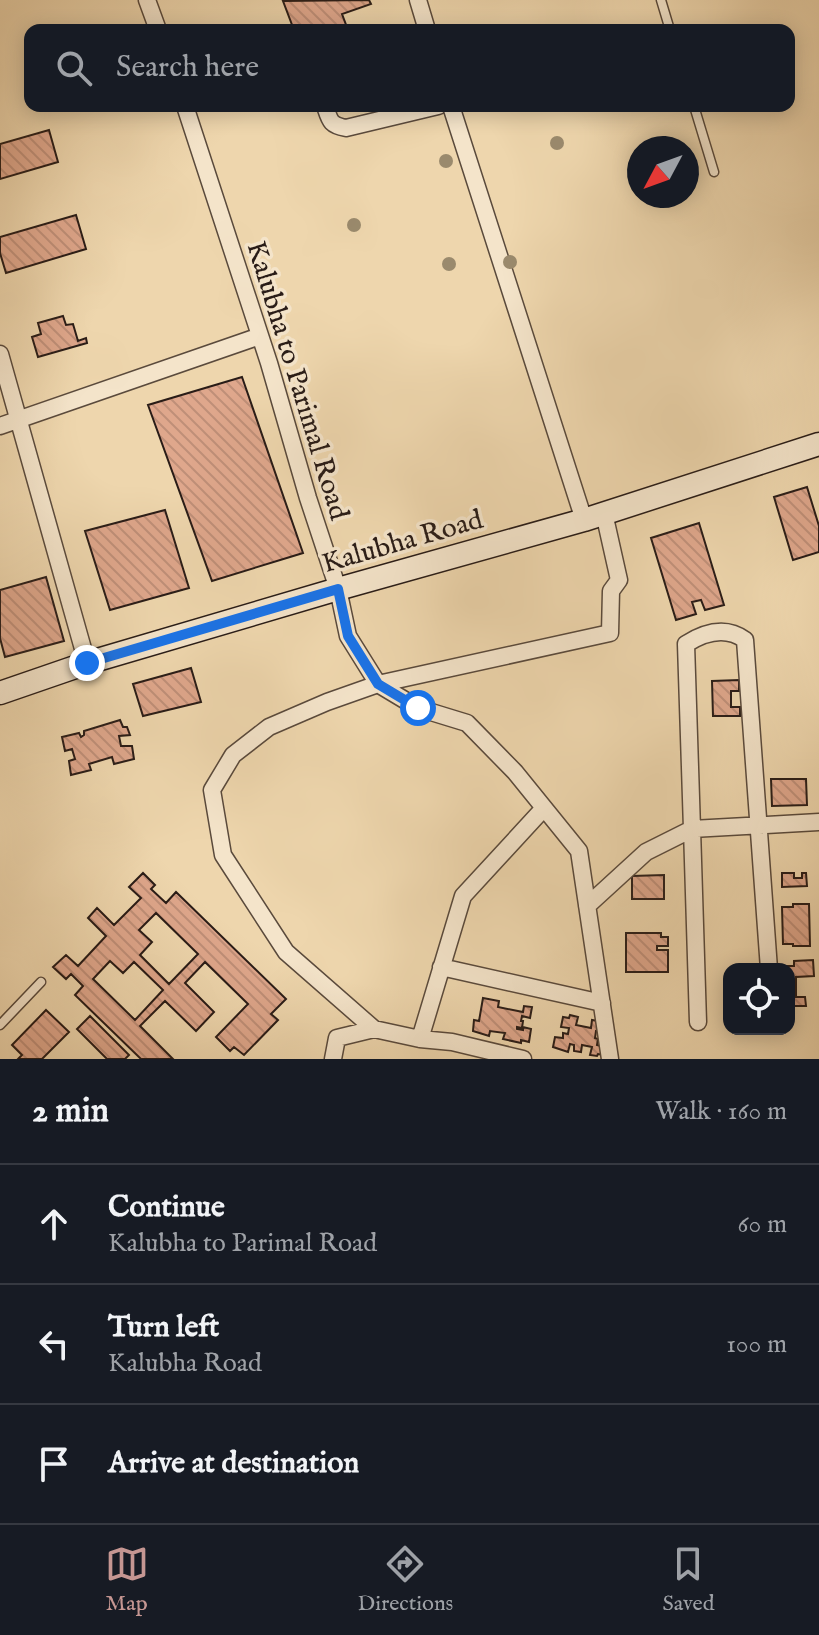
<!DOCTYPE html>
<html lang="en">
<head>
<meta charset="utf-8">
<style>
	body { margin:0; font-family:"IM FELL English",serif; background:#20242c; color:#f1f3f6 }
	.controls { position:absolute; right:24px; bottom:24px; display:grid; overflow:hidden; border-radius:16px; box-shadow:0 4px 20px #0003 }
	.controls button { width:72px; height:72px; display:grid; place-items:center; padding:0; border:0; border-bottom:2px solid #363941; background:#171b24; color:#f1f3f6; font:40px sans-serif }
	.compass { position:absolute; left:627px; top:136px; width:72px; height:72px; border-radius:50%; background:#171b24; box-shadow:0 4px 20px #0003; rotate:229deg }
	.stop { position:absolute; width:24px; height:24px; margin:-18px; border:6px solid #1a73e8; border-radius:50%; background:#fff }
	.stop.end { background:#1a73e8; border-color:#fff; box-shadow:0 2px 8px #0008 }
	.list { margin:0; padding:0; list-style:none }
	h2 { display:flex; justify-content:space-between; align-items:center; height:104px; margin:0; padding:0 32px; font-size:34px }
	h2 small { font-size:26px; font-weight:400; color:#9ea1a6 }
	.list li { display:grid; grid-template-columns:52px 1fr auto; gap:24px; align-items:center; box-sizing:border-box; height:120px; padding:0 32px; border-top:2px solid #363941 }
	.list b { display:block; font-size:30px; white-space:nowrap }
	.list p { margin:0; font-size:26px; white-space:nowrap; color:#9ea1a6 }
	.list em { font-size:26px; font-style:normal; color:#9ea1a6 }
	.icon { flex:none; width:44px; height:44px; fill:none; stroke:currentColor; stroke-width:2; stroke-linecap:round; stroke-linejoin:round }
	.map { position:relative; flex:none; width:819px; height:1059px; overflow:hidden }
	.search { position:absolute; background:#171b24; box-shadow:0 4px 20px #0003; left:24px; right:24px; top:24px; height:88px; display:flex; align-items:center; gap:20px; box-sizing:border-box; padding:0 28px; border-radius:16px; color:#9ea1a6; font-size:30px }
	.sheet { height:464px; background:#171b24 }
	nav { display:flex; justify-content:space-around; align-items:center; box-sizing:border-box; height:112px; border-top:2px solid #363941; background:#171b24; font-size:22px; color:#9ea1a6 }
	nav a { display:grid; justify-items:center; gap:4px }
	nav .on { color:#c59692 }
	.map>svg:first-child { display:block }
	.building { fill:url(#building-back-hatch); stroke:#291c17; stroke-width:2; fill-rule:evenodd }
	.lines { fill:none; stroke-linecap:round; stroke-linejoin:round }
	.lane-casing { stroke:#5a4a3c; stroke-width:11 }
	.street-casing { stroke:#5a4a3c; stroke-width:19 }
	.secondary-casing { stroke:#291c17; stroke-width:25 }
	.lane { stroke:#f4e4ca; stroke-width:8 }
	.street { stroke:#f4e4ca; stroke-width:16 }
	.secondary { stroke:#f4e4ca; stroke-width:22 }
	.tree { fill:#9a8a6d }
	.route { stroke:#1a73e8; stroke-width:10 }
	.labels { text-anchor:middle; stroke-width:7; stroke-linejoin:round; paint-order:stroke }
	.street-label { font-size:28px; fill:#291c17; stroke:#f4e4ca }
</style>
</head>
<body>
<div class="map">
<svg width="819" height="1059" viewBox="0 0 819 1059">
	<defs>
		<pattern id="building-back-hatch" width="6" height="6" patternUnits="userSpaceOnUse" patternTransform="scale(2)"><rect width="6" height="6" fill="#dfa78c"/><path d="M-1 5l2 2M0 0l6 6M5-1l2 2" fill="none" stroke="#bf8f78"/></pattern>
	</defs>
	<rect width="100%" height="100%" fill="#eed6ad"/>
	<filter id="stains"><feTurbulence type="fractalNoise" baseFrequency=".0025" numOctaves="4"/><feColorMatrix values="0 0 0 0 .2 0 0 0 0 .09 0 0 0 0 .02 0 0 0 .5 -.17"/></filter>
	<radialGradient id="worn" r=".72"><stop offset=".6" stop-color="#630" stop-opacity="0"/><stop offset="1" stop-color="#630" stop-opacity=".3"/></radialGradient>
	<!-- building -->
	<path class="building" d="M369,0L371,4L342,14L348,30H294L283,1Z
		M49,130L58,162L0,179V144Z
		M76,215L86,249L6,273L0,253V237Z
		M63,316L66,325L73,324L78,341L86,338L87,343L38,357L32,337L41,334L38,323Z
		M242,377L303,553L212,581L148,405Z
		M807,487L819,526V552L793,560L774,497Z
		M165,510L189,588L110,610L85,531Z
		M699,523L724,605L705,610L701,600L692,602L696,614L676,620L651,538Z
		M46,577L64,641L5,657L0,638V590Z
		M191,668L201,702L143,716L133,684Z
		M739,680V691H731V707H740V716H713L712,681Z
		M120,720L123,727H127L130,735L119,736L121,746H132L134,759L114,764L112,757L89,764L91,770L71,775L69,761L75,759L72,749L65,751L62,737L79,733L81,737L84,735V731Z
		M771,779H806L807,805L772,806Z
		M143,873L155,885L151,889L166,903L176,892L286,999L271,1014L278,1020L244,1055L234,1047L230,1051L216,1037L248,1004L205,962L185,983L214,1012L196,1031L165,1001L140,1026L173,1059H141L75,995L83,986L71,974L66,979L53,967L66,955L78,966L106,936L88,918L97,908L114,925L141,898L129,887ZM156,913L198,954L169,984L140,955L152,942L139,930ZM110,961L123,973L134,962L163,990L135,1020L93,979Z
		M782,873H794V878H802V873H806L807,886L782,887Z
		M664,875V899H632V876Z
		M793,904H809L810,946H793V944H783L782,907H793Z
		M626,933H661V937H668V946H657V950H668V972H626Z
		M813,960L814,976L796,977V997H805L806,1006H789V969H784V966H794V961Z
		M483,998L499,1001L498,1007L523,1012L524,1006L532,1007L530,1018L522,1016L521,1021H523L522,1028L517,1027V1029L523,1030V1027L531,1029L529,1042L521,1040V1043L503,1039L505,1033L490,1031L489,1036L473,1031L474,1020L479,1021Z
		M46,1010L69,1032L42,1059H18L22,1055L12,1045Z
		M570,1015L578,1017L576,1025L591,1028L592,1020L604,1022L605,1033L596,1031L595,1038L598,1039L597,1045L605,1047L604,1055L598,1054L597,1056L590,1055L592,1047L582,1045L581,1052L574,1051V1045L570,1044L568,1052L553,1047L555,1037L563,1038V1033L568,1034L569,1028L561,1027L563,1017L569,1018Z
		M90,1016L129,1055L125,1059H107L77,1029Z"/>
	<g class="lines">
		<!-- lane casing -->
		<g class="lane-casing">
			<path id="lane" d="M661,0L670,30
				M694,106L714,172
				M0,1025L41,982"/>
		</g>
		<!-- street casing -->
		<g class="street-casing">
			<path id="street" d="M147,0L158,30
				M418,0L427,30
				M185,106L269,363L308,498L338,589L348,636L378,684L418,708L467,723L515,772L579,851L610,1059
				M325,106C330,121 330,125 346,128L438,106
				M451,106L584,520
				M0,354L87,663
				M0,426L260,336
				M587,906L646,852L692,829L686,644C705,632 726,626 745,640L769,969
				M441,967L602,1003
				M698,1022L692,829L819,822
				M420,1039L463,896L544,808
				M333,1059L337,1038L374,1029
				M523,1059L452,1042L420,1039L374,1029L286,952L223,855L212,790L233,755L269,727L327,702L378,684L610,633L611,591L619,580L604,513"/>
		</g>
		<!-- secondary casing -->
		<g class="secondary-casing">
			<path id="secondary" d="M0,693L87,663L338,589L584,520L819,444"/>
		</g>
		<!-- lane -->
		<use href="#lane" class="lane"/>
		<!-- street -->
		<use href="#street" class="street"/>
		<!-- secondary -->
		<use href="#secondary" class="secondary"/>
	</g>
	<!-- trees -->
	<g class="tree">
		<circle cx="557" cy="143" r="7"/>
		<circle cx="446" cy="161" r="7"/>
		<circle cx="354" cy="225" r="7"/>
		<circle cx="510" cy="262" r="7"/>
		<circle cx="449" cy="264" r="7"/>
	</g>
	<g class="lines">
		<!-- route -->
		<path class="route" d="M87,663L338,589L348,636L378,684L418,708"/>
	</g>
	<g class="labels">
		<!-- street labels -->
		<g class="street-label">
			<text transform="translate(299 380) rotate(73)" y="10">Kalubha to Parimal Road</text>
			<text transform="translate(402 540) rotate(-16)" y="10">Kalubha Road</text>
		</g>
	</g>
	<rect width="100%" height="100%" filter="url(#stains)"/>
	<rect width="100%" height="100%" fill="url(#worn)"/>
</svg>
<div class="controls">
<button><svg class="icon" aria-label="locate" viewBox="0 0 24 24"><circle cx="12" cy="12" r="6"/><path d="M12 2v4M12 18v4M2 12h4M18 12h4"/></svg></button>
</div>
<svg class="compass" viewBox="-18 -18 36 36"><path d="M0-13l5 13h-10z" fill="#e53935"/><path d="M0 13l5-13h-10z" fill="#9ea1a6"/></svg>
<div class="stop" style="left:418px;top:708px"></div>
<div class="stop end" style="left:87px;top:663px"></div>
<div class="search"><svg class="icon" aria-label="search" viewBox="0 0 24 24"><circle cx="10" cy="10" r="6"/><path d="M15 15l6 6"/></svg>Search here</div>
</div>
<section class="sheet">
<h2>2 min<small>Walk · 160 m</small></h2>
<ul class="list">
<li><svg class="icon" aria-label="ahead" viewBox="0 0 24 24"><path d="M12 20V5M6 11l6-6 6 6"/></svg><div><b>Continue</b><p>Kalubha to Parimal Road</p></div><em>60 m</em></li>
<li><svg class="icon" aria-label="left" viewBox="0 0 24 24"><path d="M17 20v-9H6M10 6l-5 5 5 5"/></svg><div><b>Turn left</b><p>Kalubha Road</p></div><em>100 m</em></li>
<li><svg class="icon" aria-label="arrive" viewBox="0 0 24 24"><path d="M6 21V4h12l-3 4 3 4H6"/></svg><div><b>Arrive at destination</b></div></li>
</ul>
</section>
<nav>
<a class="on"><svg class="icon" aria-label="map" viewBox="0 0 24 24"><path d="M3 6l6-2 6 2 6-2v14l-6 2-6-2-6 2zM9 4v14M15 6v14"/></svg>Map</a>
<a><svg class="icon" aria-label="directions" viewBox="0 0 24 24"><path d="M12 3l9 9-9 9-9-9zM9 14v-3h6M13 9l2 2-2 2"/></svg>Directions</a>
<a><svg class="icon" aria-label="saved" viewBox="0 0 24 24"><path d="M7 4h10v16l-5-4-5 4z"/></svg>Saved</a>
</nav>
</body>
</html>
